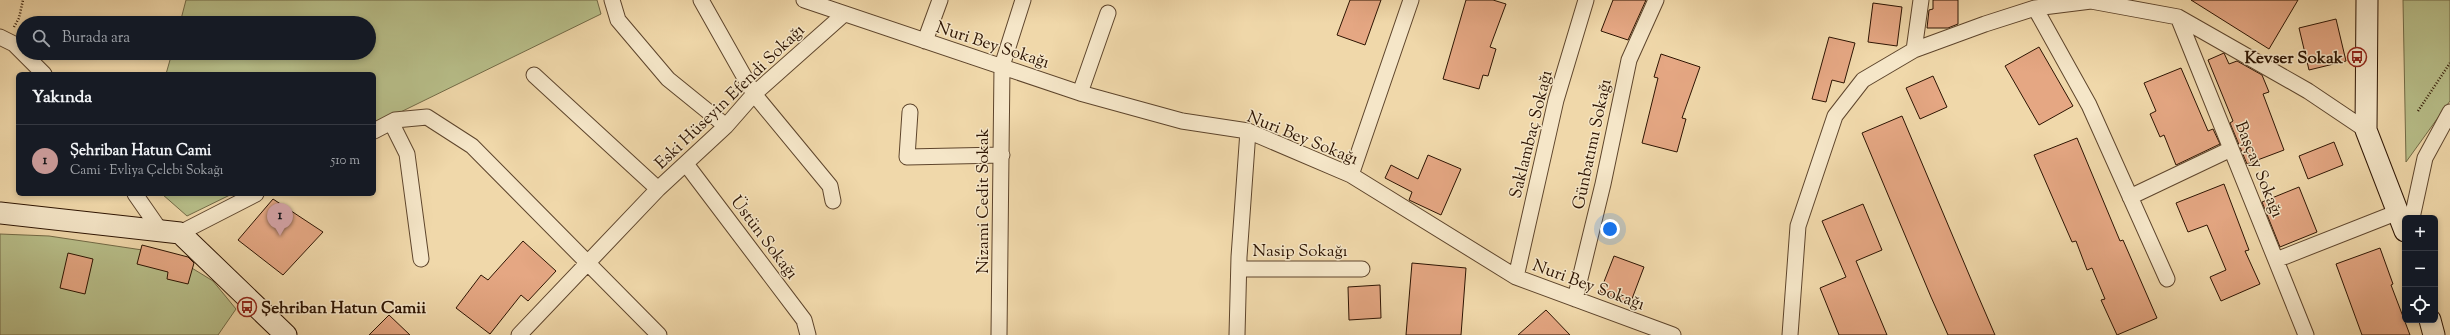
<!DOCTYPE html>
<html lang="tr">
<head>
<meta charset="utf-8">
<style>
	body { margin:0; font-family:"Sorts Mill Goudy",serif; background:#242831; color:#f1f3f6 }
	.controls { position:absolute; right:12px; bottom:12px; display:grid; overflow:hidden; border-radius:6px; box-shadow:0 2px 6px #0003 }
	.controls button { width:36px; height:36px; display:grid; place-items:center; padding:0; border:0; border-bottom:1px solid #363941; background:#171b24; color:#f1f3f6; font:20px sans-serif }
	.you { position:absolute; left:1610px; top:229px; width:14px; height:14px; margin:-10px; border:3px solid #fff; border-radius:50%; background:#1a73e8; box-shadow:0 0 0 6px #1a73e833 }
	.badge { display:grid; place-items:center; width:26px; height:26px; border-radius:50%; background:#c59692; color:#111; font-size:13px; font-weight:700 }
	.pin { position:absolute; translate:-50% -33px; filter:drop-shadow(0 1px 2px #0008) }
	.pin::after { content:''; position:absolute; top:21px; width:14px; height:12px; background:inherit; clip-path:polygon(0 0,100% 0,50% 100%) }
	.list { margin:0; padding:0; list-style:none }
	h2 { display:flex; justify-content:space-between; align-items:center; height:52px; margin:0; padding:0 16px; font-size:17px }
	h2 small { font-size:13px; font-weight:400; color:#9ea1a6 }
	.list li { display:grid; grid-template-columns:26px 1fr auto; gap:12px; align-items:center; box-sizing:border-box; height:72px; padding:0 16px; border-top:1px solid #363941 }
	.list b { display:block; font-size:15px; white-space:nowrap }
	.list p { margin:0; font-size:13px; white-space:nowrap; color:#9ea1a6 }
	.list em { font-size:13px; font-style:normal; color:#9ea1a6 }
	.icon { flex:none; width:22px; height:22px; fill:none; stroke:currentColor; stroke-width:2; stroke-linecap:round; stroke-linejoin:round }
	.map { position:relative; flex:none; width:2450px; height:335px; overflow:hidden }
	.search { position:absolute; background:#171b24; box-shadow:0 2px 6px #0003; left:16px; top:16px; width:360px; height:44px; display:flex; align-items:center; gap:10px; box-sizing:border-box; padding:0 14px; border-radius:22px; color:#9ea1a6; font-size:15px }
	.panel { position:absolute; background:#171b24; box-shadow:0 2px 6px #0003; left:16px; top:72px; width:360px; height:124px; border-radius:6px }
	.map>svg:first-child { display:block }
	.green { fill:#b8bf8a; stroke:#726a46 }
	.building { fill:#e5a783; stroke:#2d1402 }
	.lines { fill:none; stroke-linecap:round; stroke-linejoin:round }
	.minor-casing { stroke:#5e452c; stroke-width:17 }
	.secondary-casing { stroke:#2d1402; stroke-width:23 }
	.path { stroke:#2d1402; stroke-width:2.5; stroke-dasharray:1 2; stroke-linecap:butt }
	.minor { stroke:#f5e6c8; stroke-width:15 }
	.secondary { stroke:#f5e6c8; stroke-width:21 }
	.labels { text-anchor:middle; stroke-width:3; stroke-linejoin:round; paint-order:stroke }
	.street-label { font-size:17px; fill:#2d1402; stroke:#f5e6c8 }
	.poi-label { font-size:17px; font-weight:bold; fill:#2d1402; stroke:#f5e6c8; text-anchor:end }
</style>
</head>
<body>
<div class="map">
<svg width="2450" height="335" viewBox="0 0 2450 335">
	<rect width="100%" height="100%" fill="#f0d8aa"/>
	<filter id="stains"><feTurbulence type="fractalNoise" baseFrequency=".005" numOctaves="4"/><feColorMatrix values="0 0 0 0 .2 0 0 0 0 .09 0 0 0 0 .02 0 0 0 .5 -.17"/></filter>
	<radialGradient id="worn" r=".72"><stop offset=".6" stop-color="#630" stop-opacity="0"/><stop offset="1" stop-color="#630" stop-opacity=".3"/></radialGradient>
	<!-- green -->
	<path class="green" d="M186,0H597L601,14L374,125V74H166L172,53H369V23H180Z
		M2403,0H2450V101L2406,162Z
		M162,194H232L187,216Z
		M0,234L49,236L169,254L213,281L236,309L218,335H0Z"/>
	<!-- building -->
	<path class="building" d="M1350,0H1381L1365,45L1337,35Z
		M1466,0H1493L1506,4L1490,47L1496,49L1488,76L1483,75L1479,89L1443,79Z
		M1613,0H1646L1628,40L1601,31Z
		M1933,0H1958V24L1948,28H1927L1929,10L1933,9Z
		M2191,0H2298L2269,49Z
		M1873,3L1902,7L1897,46L1868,42Z
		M2336,19L2346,61L2309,70L2299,28Z
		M1829,37L1855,43L1844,83L1832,80L1826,102L1812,99Z
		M2039,47L2073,106L2039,125L2005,66Z
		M2224,53L2229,64L2237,61L2262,75L2269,92L2263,94L2284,150L2247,164L2230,123L2233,121L2208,60Z
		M1661,54L1700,67L1682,118L1686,119L1677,152L1642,143L1658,78L1654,77Z
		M2181,68L2208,131L2213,129L2220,144L2176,165L2164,135L2160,137L2150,114L2156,111L2144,83Z
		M1933,76L1947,107L1920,119L1906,88Z
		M1902,116L1976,291L1995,335H1948L1931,297L1862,133Z
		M2077,138L2120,241L2123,240L2157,318L2117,335L2101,300L2105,299L2092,268L2087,270L2076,241L2072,242L2034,155Z
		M2334,142L2343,165L2308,179L2299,156Z
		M1428,155L1461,169L1441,215L1409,200L1412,192L1385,178L1391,165L1418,179Z
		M2224,184L2249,250L2245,251L2260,284L2221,301L2210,277L2226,270L2207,225L2188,232L2176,203Z
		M2299,187L2317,232L2280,247L2262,202Z
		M273,199L323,232L283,275L238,240Z
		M1863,204L1882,250L1856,261L1887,335H1839L1820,288L1846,277L1822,221Z
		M523,241L556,271L528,301L521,295L490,334L456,308L481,275L488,280Z
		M142,245L188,257L194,263L188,284L167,279L168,272L137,264Z
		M2380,248L2393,284L2391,285L2410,335H2362L2336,264Z
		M68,253L93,259L85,294L60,288Z
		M1614,256L1644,267L1630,304L1600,292Z
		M1412,263L1466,268L1461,335H1406Z
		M1380,285L1381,318L1349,320L1348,287Z
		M1546,310L1570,335H1518Z
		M389,315L410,335H369Z"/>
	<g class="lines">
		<!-- minor casing -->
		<g class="minor-casing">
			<path id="minor" d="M612,0L618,20L668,79L726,126
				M701,0L754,94L830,186L833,201
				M804,0L1080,93L1182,121L1248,131L1351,175L1516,277L1673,335
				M2035,8L2089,105L2167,279
				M2178,17L2306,335
				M0,37L14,44L44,74
				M925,41L940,0
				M1914,50L1921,0
				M534,75L658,189
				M1080,93L1108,13
				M910,112L907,157L1002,155
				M391,122L407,154L421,259
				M374,131L395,120L427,117L472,146L659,335
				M686,164L804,320L808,335
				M1351,175L1411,0
				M135,194L160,230
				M2130,197L2231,149
				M2412,218L2425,158L2450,112
				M180,233L256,194
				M2276,260L2398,212
				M1239,269H1362
				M1516,277L1556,100L1586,0
				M1575,299L1603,184L1629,60L1656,0
				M519,335L658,189L726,126L754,94L843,15
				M999,335L1002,66L1023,0
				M1237,335L1239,257L1248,131
				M1790,335L1798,226L1835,116L1863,80L1914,50L1985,24L2035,8L2091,1L2178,17L2308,91L2366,130"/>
		</g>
		<!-- secondary casing -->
		<g class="secondary-casing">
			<path id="secondary" d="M2367,0L2366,130L2405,231
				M0,213L180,233L286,335
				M2430,320L2434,335"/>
		</g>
		<!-- path -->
		<path class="path" d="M14,27L19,18L23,0
			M2418,111L2450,63"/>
		<!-- minor -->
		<use href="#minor" class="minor"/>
		<!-- secondary -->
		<use href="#secondary" class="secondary"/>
	</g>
	<!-- icons -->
	<defs>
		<g id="bus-ring" transform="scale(1)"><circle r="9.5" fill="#f5e6c8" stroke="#8f2418" stroke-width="1.5"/><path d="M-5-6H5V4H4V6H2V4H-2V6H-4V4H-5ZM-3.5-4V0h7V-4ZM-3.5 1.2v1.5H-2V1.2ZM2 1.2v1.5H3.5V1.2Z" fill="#8f2418"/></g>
	</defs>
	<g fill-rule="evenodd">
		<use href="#bus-ring" x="2357" y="57"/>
		<use href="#bus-ring" x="247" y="307"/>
	</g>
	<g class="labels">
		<!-- street labels -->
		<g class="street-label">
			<text transform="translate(993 44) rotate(18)" y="6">Nuri Bey Sokağı</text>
			<text transform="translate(729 96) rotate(-44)" y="6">Eski Hüseyin Efendi Sokağı</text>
			<text transform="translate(1530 134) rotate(-76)" y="6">Saklambaç Sokağı</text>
			<text transform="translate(1303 137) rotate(22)" y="6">Nuri Bey Sokağı</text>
			<text transform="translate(1591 144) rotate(-78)" y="6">Günbatımı Sokağı</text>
			<text transform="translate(2260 169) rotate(68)" y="6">Başçay Sokağı</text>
			<text transform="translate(982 201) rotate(-90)" y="6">Nizami Cedit Sokak</text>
			<text transform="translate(765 237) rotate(53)" y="6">Üstün Sokağı</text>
			<text x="1300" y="256">Nasip Sokağı</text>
			<text transform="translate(1589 284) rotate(20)" y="6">Nuri Bey Sokağı</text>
		</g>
		<!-- poi labels -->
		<g class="poi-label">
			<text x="2343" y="63">Kevser Sokak</text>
			<text x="261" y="313" text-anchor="start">Şehriban Hatun Camii</text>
		</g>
	</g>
	<rect width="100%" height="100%" filter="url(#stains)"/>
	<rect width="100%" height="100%" fill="url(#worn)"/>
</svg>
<div class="controls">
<button>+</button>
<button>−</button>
<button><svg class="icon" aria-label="locate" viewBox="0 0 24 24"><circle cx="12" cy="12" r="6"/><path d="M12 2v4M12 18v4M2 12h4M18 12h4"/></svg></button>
</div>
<div class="you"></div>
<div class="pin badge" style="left:280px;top:236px">1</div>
<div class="search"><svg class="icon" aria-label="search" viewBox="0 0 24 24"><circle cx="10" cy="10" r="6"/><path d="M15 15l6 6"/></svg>Burada ara</div>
<section class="panel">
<h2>Yakında<small></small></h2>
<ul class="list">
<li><span class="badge">1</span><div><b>Şehriban Hatun Cami</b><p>Cami · Evliya Çelebi Sokağı</p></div><em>510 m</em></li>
</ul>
</section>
</div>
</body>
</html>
